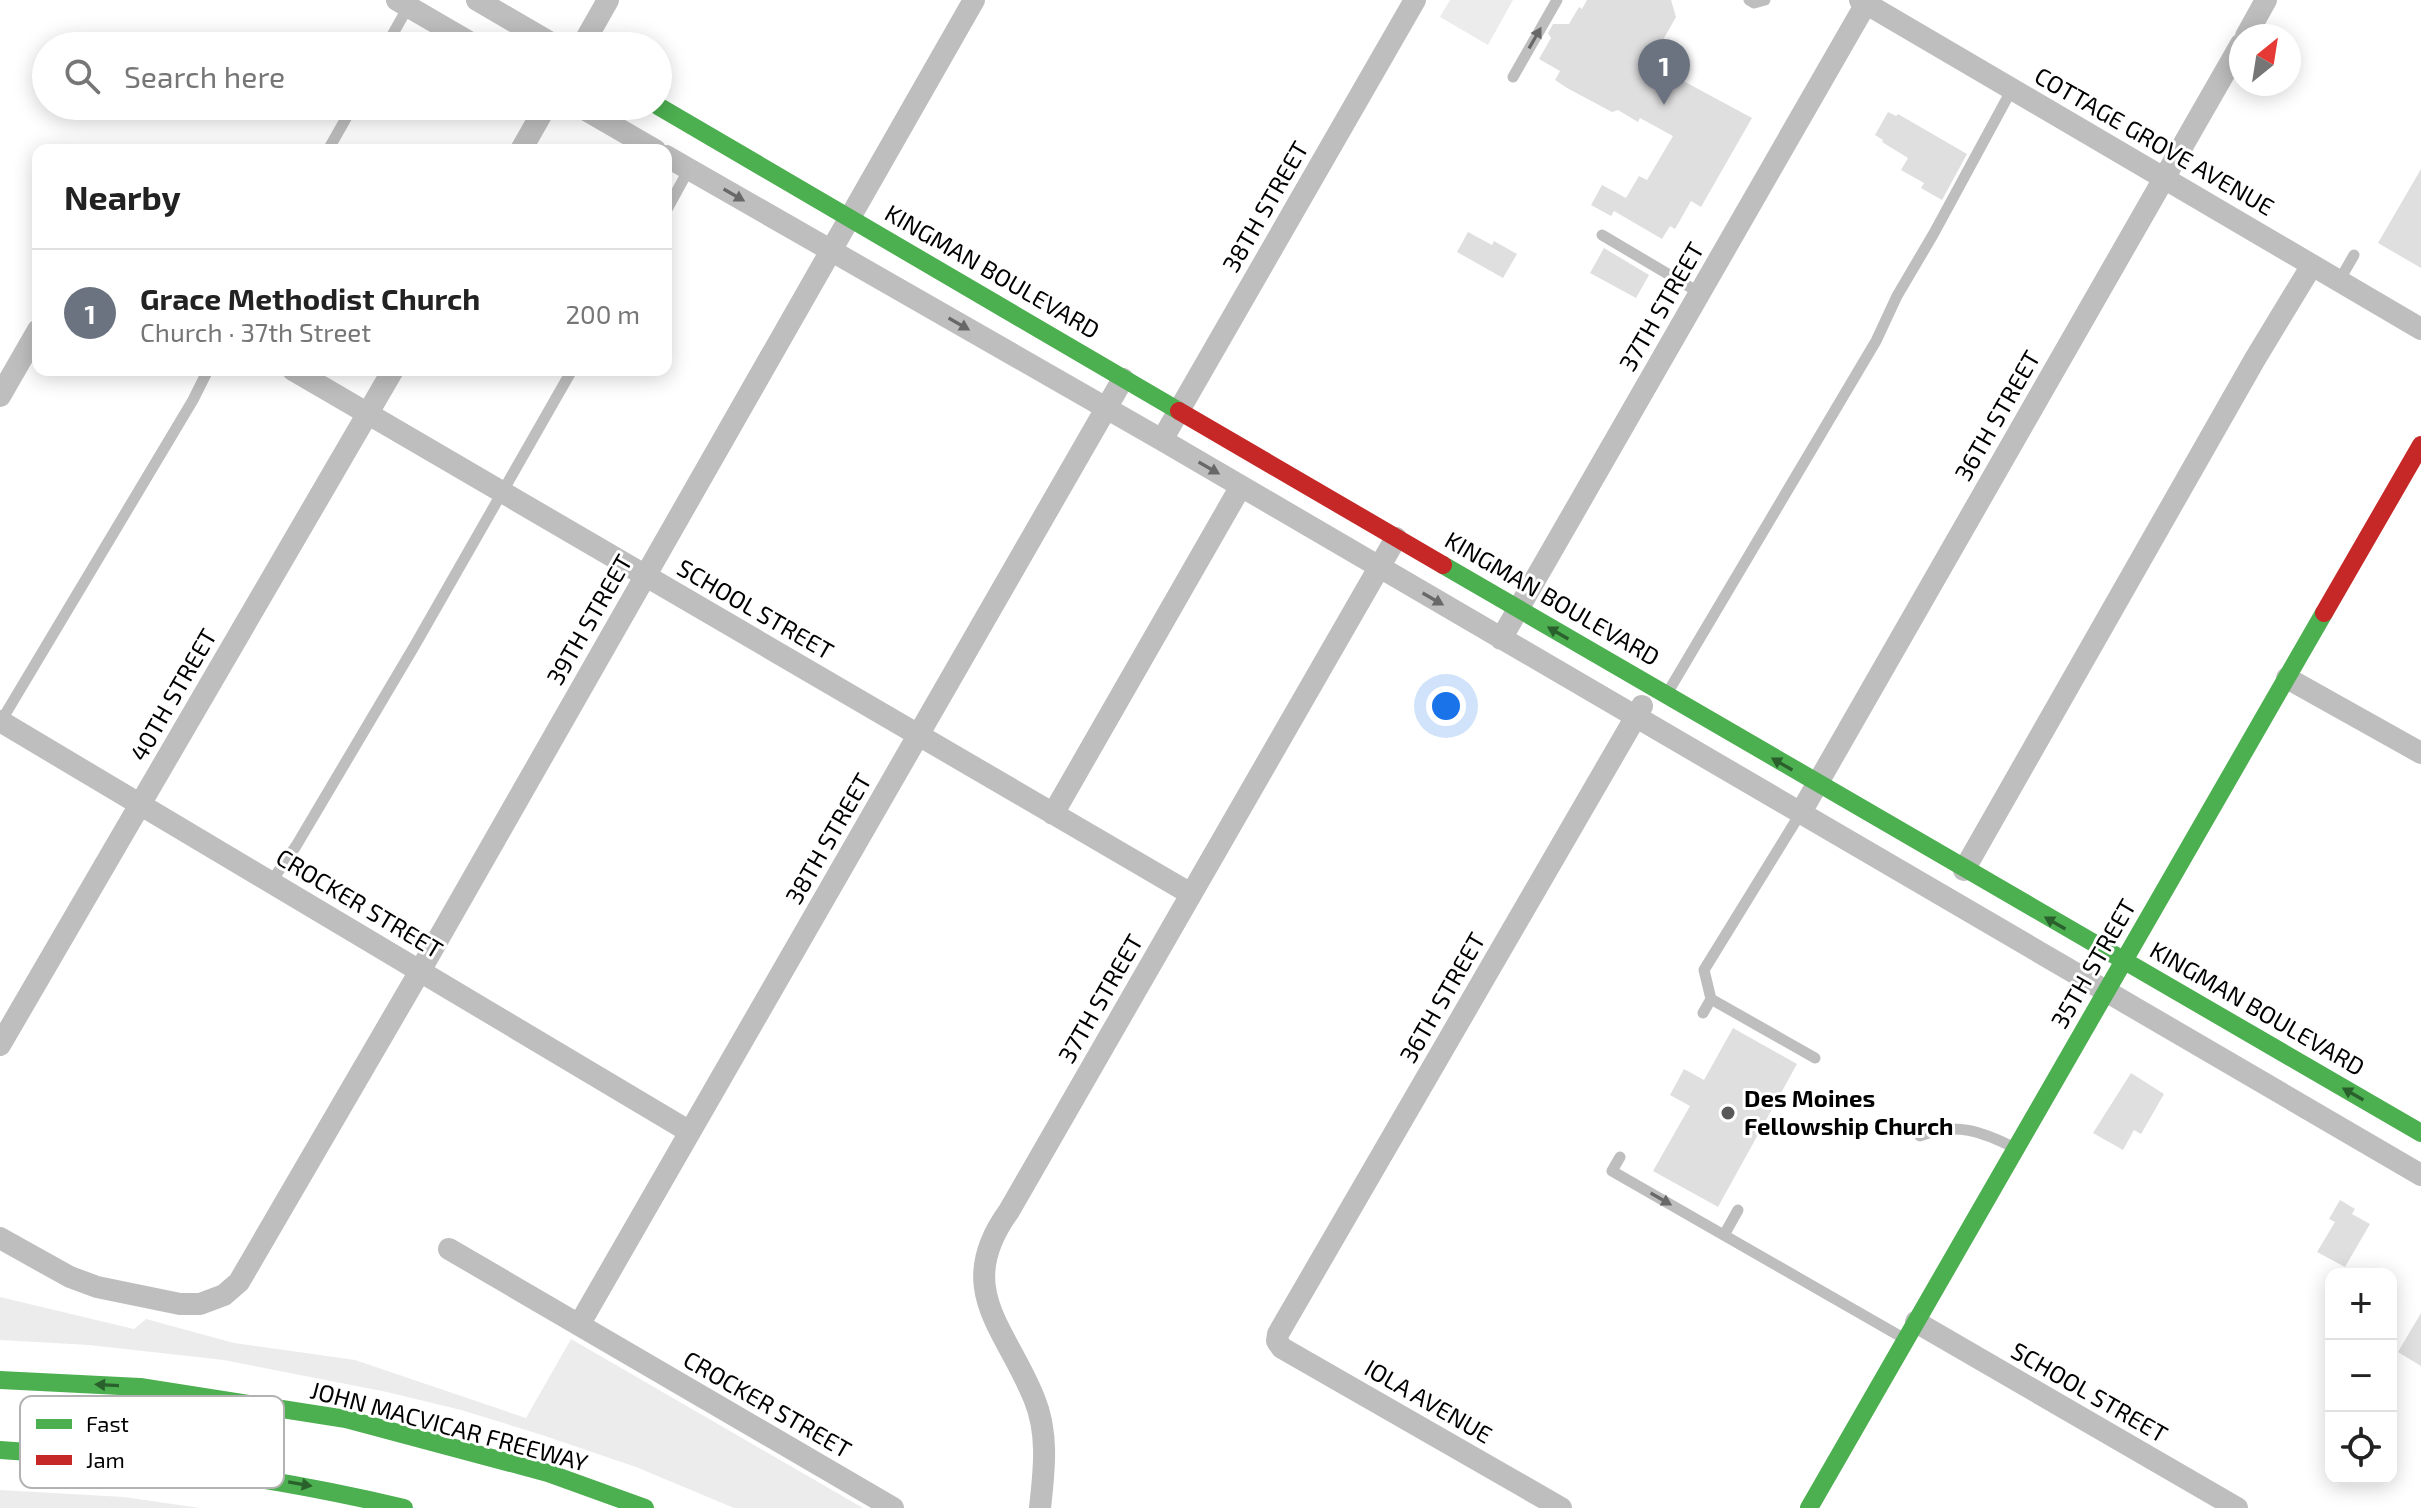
<!DOCTYPE html>
<html lang="en">
<head>
<meta charset="utf-8">
<style>
	body { margin:0; font-family:"Exo 2",sans-serif; background:#f2f2f2; color:#222 }
	.controls { position:absolute; right:24px; bottom:24px; display:grid; overflow:hidden; border-radius:16px; box-shadow:0 4px 20px #0003 }
	.controls button { width:72px; height:72px; display:grid; place-items:center; padding:0; border:0; border-bottom:2px solid #e0e0e0; background:#fff; color:#222; font:40px sans-serif }
	.compass { position:absolute; left:2229px; top:24px; width:72px; height:72px; border-radius:50%; background:#fff; box-shadow:0 4px 20px #0003; rotate:30deg }
	.you { position:absolute; left:1446px; top:706px; width:28px; height:28px; margin:-20px; border:6px solid #fff; border-radius:50%; background:#1a73e8; box-shadow:0 0 0 12px #1a73e833 }
	.badge { display:grid; place-items:center; width:52px; height:52px; border-radius:50%; background:#595959; color:#fff; font-size:26px; font-weight:700 }
	.pin { position:absolute; translate:-50% -66px; filter:drop-shadow(0 2px 4px #0008) }
	.pin::after { content:''; position:absolute; top:42px; width:28px; height:24px; background:inherit; clip-path:polygon(0 0,100% 0,50% 100%) }
	.list { margin:0; padding:0; list-style:none }
	h2 { display:flex; justify-content:space-between; align-items:center; height:104px; margin:0; padding:0 32px; font-size:34px }
	h2 small { font-size:26px; font-weight:400; color:#767676 }
	.list li { display:grid; grid-template-columns:52px 1fr auto; gap:24px; align-items:center; box-sizing:border-box; height:128px; padding:0 32px; border-top:2px solid #e0e0e0 }
	.list b { display:block; font-size:30px; white-space:nowrap }
	.list p { margin:0; font-size:26px; white-space:nowrap; color:#767676 }
	.list em { font-size:26px; font-style:normal; color:#767676 }
	.icon { flex:none; width:44px; height:44px; fill:none; stroke:currentColor; stroke-width:2; stroke-linecap:round; stroke-linejoin:round }
	.map { position:relative; flex:none; width:2421px; height:1508px; overflow:hidden }
	.search { position:absolute; background:#fff; box-shadow:0 4px 20px #0003; left:32px; top:32px; width:640px; height:88px; display:flex; align-items:center; gap:20px; box-sizing:border-box; padding:0 28px; border-radius:44px; color:#767676; font-size:30px }
	.panel { position:absolute; background:#fff; box-shadow:0 4px 20px #0003; left:32px; top:144px; width:640px; height:232px; border-radius:16px }
	.map>svg:first-child { display:block }
	.green { fill:#ececec }
	.building { fill:#dfdfdf }
	.lines { fill:none; stroke-linecap:round; stroke-linejoin:round }
	.lane { stroke:#bebebe; stroke-width:11 }
	.street { stroke:#bebebe; stroke-width:22 }
	.fast { stroke:#4caf50; stroke-width:18 }
	.jam { stroke:#c62828; stroke-width:18 }
	.oneway { fill:#686868 }
	.oneway2 { fill:#2a602c }
	.poi-dot { fill:#595959; stroke:#fff; stroke-width:3 }
	.labels { text-anchor:middle; stroke-width:6; stroke-linejoin:round; paint-order:stroke }
	.street-label { font-size:24px; fill:#000; stroke:#fff }
	.poi-label { font-size:24px; font-weight:bold; fill:#000; stroke:#fff; text-anchor:start }
	.key { fill:#fff; stroke:#b2b2b2; stroke-width:2 }
	.key-label { font-size:22px; fill:#000 }
</style>
</head>
<body>
<div class="map">
<svg width="2421" height="1508" viewBox="0 0 2421 1508">
	<rect width="100%" height="100%" fill="#fff"/>
	<!-- green -->
	<path class="green" d="M1450,0H1513L1488,45L1440,17Z
		M0,1297L134,1329L146,1319L234,1343L355,1360L526,1418L571,1339L863,1508H734L636,1467L542,1435L461,1410L387,1392L224,1360L89,1345L0,1340Z
		M0,1490L124,1497L200,1508H0Z"/>
	<!-- building -->
	<path class="building" d="M1587,0H1671L1676,17L1650,63L1752,118L1701,207L1691,201L1675,229L1670,226L1662,239L1614,211L1611,216L1591,205L1602,185L1626,198L1639,176L1647,180L1673,136L1640,118L1638,122L1618,110L1612,112L1567,88L1555,80L1560,71L1539,59L1551,38L1548,33L1553,24H1569L1579,7L1582,9Z
		M1888,112L1896,116L1898,114L1967,154L1942,200L1921,188L1924,183L1901,170L1908,158L1882,142L1883,140L1875,135Z
		M2421,169V268L2378,243Z
		M1468,232L1492,245L1494,241L1517,254L1503,278L1457,252Z
		M1604,248L1649,275L1636,298L1590,273Z
		M1733,1028L1797,1064L1718,1207L1653,1171L1690,1106L1670,1095L1684,1069L1704,1080Z
		M2131,1073L2164,1094L2141,1134L2134,1130L2123,1150L2093,1133Z
		M2340,1200L2355,1209L2352,1214L2370,1224L2345,1267L2317,1252L2335,1222L2329,1219Z
		M2421,1313V1366L2398,1352Z"/>
	<g class="lines">
		<!-- lane -->
		<path class="lane" d="M1749,0L1754,3L1765,0
			M386,46L408,7
			M1513,77L1557,0
			M328,150L353,106
			M666,211L689,169
			M1602,235L1700,293
			M2339,281L2354,255
			M1668,692L1876,341L1897,296L1934,233L2012,89
			M0,723L193,400L208,370
			M271,882L296,846L415,645L572,370
			M1711,999L1815,1058
			M1703,1013L1711,999L1704,970L1800,814
			M1920,1136C1955,1121 1983,1132 2015,1148
			M1620,1157L1612,1171L1905,1339
			M1724,1235L1738,1210"/>
		<!-- street -->
		<path class="street" d="M397,0L476,46
			M477,0L556,46
			M1860,0L2421,329
			M2246,36L2266,0
			M582,46L608,0
			M579,106L655,150
			M521,150L546,106
			M666,156L1162,440L2421,1175
			M293,370L1191,894
			M0,396L38,330
			M1162,440L1415,0
			M1501,639L1868,0
			M2287,678L2421,753
			M0,721L690,1132
			M1053,814L1241,486
			M1800,814L2241,44
			M1964,870L2255,359L2312,265
			M0,1045L393,370
			M0,1238L70,1277L97,1287L180,1304H200L224,1295L239,1282L420,971L974,0
			M449,1249L893,1508
			M1916,1322L2237,1508
			M579,1325L1123,379
			M1040,1508C1044,1471 1049,1434 1034,1398C1005,1327 953,1288 1009,1211L1396,538
			M1561,1508L1282,1348L1277,1341L1278,1334L1642,706"/>
		<!-- fast -->
		<path class="fast" d="M658,106L1179,411
			M1443,565L2421,1133
			M0,1380L140,1387L346,1419L548,1473L645,1508
			M0,1450C137,1459 271,1476 404,1508
			M1809,1508L2324,613"/>
		<!-- jam -->
		<path class="jam" d="M1179,411L1443,565
			M2324,613L2421,445"/>
	</g>
	<!-- one-way arrows -->
	<defs><path id="oneway-solid" d="M-6-.8H1V-3.2L6.5 0L1 3.2V.8H-6Z" transform="scale(2)"/></defs>
	<g class="oneway">
		<use href="#oneway-solid" transform="translate(1535 38) rotate(-60)"/>
		<use href="#oneway-solid" transform="translate(734 195) rotate(30)"/>
		<use href="#oneway-solid" transform="translate(959 324) rotate(30)"/>
		<use href="#oneway-solid" transform="translate(1209 468) rotate(30)"/>
		<use href="#oneway-solid" transform="translate(1433 599) rotate(30)"/>
		<use href="#oneway-solid" transform="translate(1661 1199) rotate(30)"/>
	</g>
	<g class="oneway2">
		<use href="#oneway-solid" transform="translate(1558 633) rotate(-150)"/>
		<use href="#oneway-solid" transform="translate(1782 764) rotate(-150)"/>
		<use href="#oneway-solid" transform="translate(2055 923) rotate(-150)"/>
		<use href="#oneway-solid" transform="translate(2353 1094) rotate(-150)"/>
		<use href="#oneway-solid" transform="translate(107 1385) rotate(-177)"/>
		<use href="#oneway-solid" transform="translate(300 1484) rotate(10)"/>
	</g>
	<!-- markers -->
	<circle class="poi-dot" cx="1728" cy="1113" r="8"/>
	<g class="labels">
		<!-- street labels -->
		<g class="street-label">
			<text transform="translate(2154 142) rotate(30)" y="8">COTTAGE GROVE AVENUE</text>
			<text transform="translate(1266 207) rotate(-60)" y="8">38TH STREET</text>
			<text transform="translate(992 272) rotate(30)" y="8">KINGMAN BOULEVARD</text>
			<text transform="translate(1662 307) rotate(-60)" y="8">37TH STREET</text>
			<text transform="translate(1998 416) rotate(-60)" y="8">36TH STREET</text>
			<text transform="translate(1552 599) rotate(30)" y="8">KINGMAN BOULEVARD</text>
			<text transform="translate(755 610) rotate(30)" y="8">SCHOOL STREET</text>
			<text transform="translate(590 620) rotate(-60)" y="8">39TH STREET</text>
			<text transform="translate(174 695) rotate(-60)" y="8">40TH STREET</text>
			<text transform="translate(829 839) rotate(-60)" y="8">38TH STREET</text>
			<text transform="translate(359 904) rotate(31)" y="8">CROCKER STREET</text>
			<text transform="translate(2094 964) rotate(-60)" y="8">35TH STREET</text>
			<text transform="translate(1443 998) rotate(-60)" y="8">36TH STREET</text>
			<text transform="translate(1101 999) rotate(-60)" y="8">37TH STREET</text>
			<text transform="translate(2257 1009) rotate(30)" y="8">KINGMAN BOULEVARD</text>
			<text transform="translate(2089 1393) rotate(30)" y="8">SCHOOL STREET</text>
			<text transform="translate(1428 1402) rotate(30)" y="8">IOLA AVENUE</text>
			<text transform="translate(767 1405) rotate(30)" y="8">CROCKER STREET</text>
			<text transform="translate(449 1427) rotate(15)" y="8">JOHN MACVICAR FREEWAY</text>
		</g>
		<!-- poi labels -->
		<g class="poi-label">
			<text x="1744" y="1107">Des Moines<tspan x="1744" dy="28">Fellowship Church</tspan></text>
		</g>
	</g>
	<!-- legend -->
	<rect x="20" y="1396" width="264" height="92" rx="12" class="key"/>
	<rect x="36" y="1419" width="36" height="10" fill="#4caf50"/>
	<rect x="36" y="1455" width="36" height="10" fill="#c62828"/>
	<g class="key-label">
		<text x="86" y="1432">Fast</text>
		<text x="86" y="1468">Jam</text>
	</g>
</svg>
<div class="controls">
<button>+</button>
<button>−</button>
<button><svg class="icon" aria-label="locate" viewBox="0 0 24 24"><circle cx="12" cy="12" r="6"/><path d="M12 2v4M12 18v4M2 12h4M18 12h4"/></svg></button>
</div>
<svg class="compass" viewBox="-18 -18 36 36"><path d="M0-13l5 13h-10z" fill="#e53935"/><path d="M0 13l5-13h-10z" fill="#767676"/></svg>
<div class="you"></div>
<div class="pin badge" style="left:1664px;top:105px;background:#6b7280">1</div>
<div class="search"><svg class="icon" aria-label="search" viewBox="0 0 24 24"><circle cx="10" cy="10" r="6"/><path d="M15 15l6 6"/></svg>Search here</div>
<section class="panel">
<h2>Nearby<small></small></h2>
<ul class="list">
<li><span class="badge" style="background:#6b7280">1</span><div><b>Grace Methodist Church</b><p>Church · 37th Street</p></div><em>200 m</em></li>
</ul>
</section>
</div>
</body>
</html>
